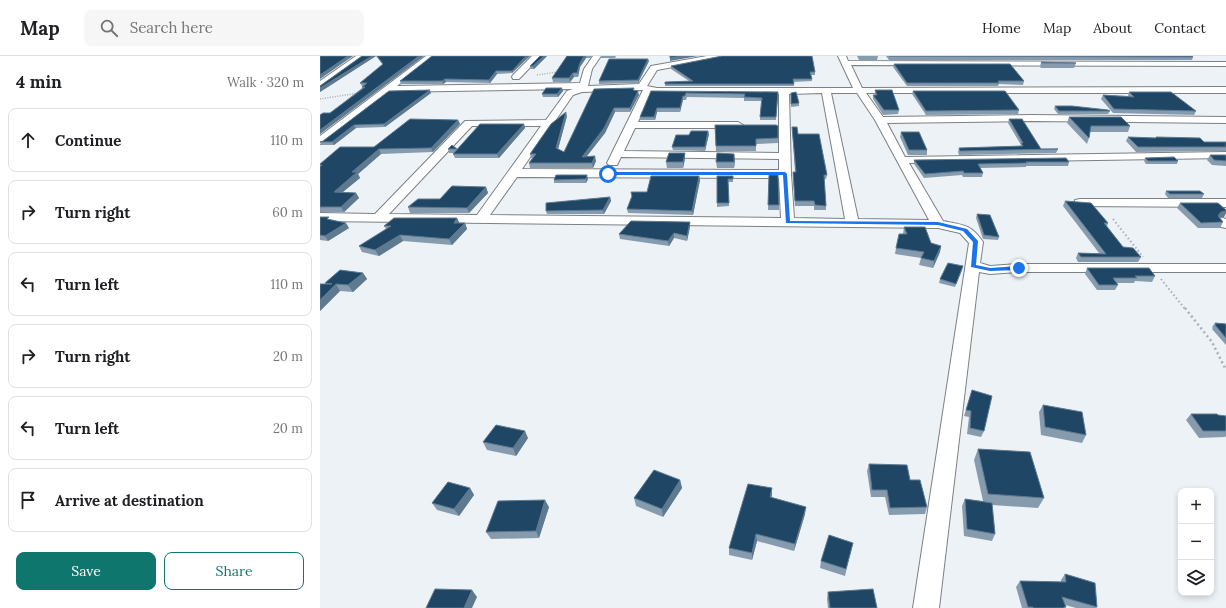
<!DOCTYPE html>
<html lang="en">
<head>
<meta charset="utf-8">
<style>
	body { margin:0; font-family:Lora,serif; background:#f6f6f6; color:#202124 }
	.controls { position:absolute; right:12px; bottom:12px; display:grid; overflow:hidden; border-radius:8px; box-shadow:0 2px 6px #0003 }
	.controls button { width:36px; height:36px; display:grid; place-items:center; padding:0; border:0; border-bottom:1px solid #e0e0e0; background:#fff; color:#202124; font:20px sans-serif }
	.stop { position:absolute; width:12px; height:12px; margin:-9px; border:3px solid #1a73e8; border-radius:50%; background:#fff }
	.stop.end { background:#1a73e8; border-color:#fff; box-shadow:0 1px 4px #0008 }
	.list { margin:0; padding:0; list-style:none }
	h2 { display:flex; justify-content:space-between; align-items:center; height:52px; margin:0; padding:0 16px; font-size:17px }
	h2 small { font-size:13px; font-weight:400; color:#757577 }
	.list li { display:grid; grid-template-columns:26px 1fr auto; gap:12px; align-items:center; box-sizing:border-box; height:64px; margin:0 8px 8px; padding:0 8px; border:1px solid #e0e0e0; border-radius:8px }
	.list b { display:block; font-size:15px; white-space:nowrap }
	.list em { font-size:13px; font-style:normal; color:#757577 }
	.actions { display:flex; gap:8px; padding:12px 16px }
	.actions a { flex:1; padding:9px 0; border:1px solid #0f766e; border-radius:8px; text-align:center; font-size:14px; color:#0f766e }
	.actions .main { background:#0f766e; color:#fff }
	.icon { flex:none; width:22px; height:22px; fill:none; stroke:currentColor; stroke-width:2; stroke-linecap:round; stroke-linejoin:round }
	.map { position:relative; flex:none; width:906px; height:552px; overflow:hidden }
	header { display:flex; align-items:center; gap:24px; box-sizing:border-box; height:56px; padding:0 20px; background:#fff; border-bottom:1px solid #e0e0e0 }
	header strong { font-size:19px }
	nav { display:flex; gap:22px; margin-inline-start:auto; font-size:14px }
	.search { width:280px; height:36px; background:#f6f6f6; display:flex; align-items:center; gap:10px; box-sizing:border-box; padding:0 14px; border-radius:8px; color:#757577; font-size:15px }
	main { display:flex }
	aside { flex:1; background:#fff }
	.map>svg:first-child { display:block }
	.lines { fill:none; stroke-linecap:round; stroke-linejoin:round }
	.minor-casing { stroke:#7b8084; stroke-width:2 }
	.path-far2 { stroke:#abafb3; stroke-width:1.5; stroke-dasharray:1 1.5; stroke-linecap:butt }
	.path-far1 { stroke:#abafb3; stroke-width:2; stroke-dasharray:1.5 2.5; stroke-linecap:butt }
	.path { stroke:#abafb3; stroke-width:2.5; stroke-dasharray:2 3; stroke-linecap:butt }
	.minor { fill:#fff; fill-rule:evenodd }
	.wall { fill:#869cae }
	.shaded-wall { fill:#5e7a91 }
	.building { fill:#204665; stroke:#5e7a91 }
	.route { fill:#1a73e8 }
</style>
</head>
<body>
<header>
<strong>Map</strong>
<div class="search"><svg class="icon" aria-label="search" viewBox="0 0 24 24"><circle cx="10" cy="10" r="6"/><path d="M15 15l6 6"/></svg>Search here</div>
<nav><a>Home</a><a>Map</a><a>About</a><a>Contact</a></nav>
</header>
<main>
<aside>
<h2>4 min<small>Walk · 320 m</small></h2>
<ul class="list">
<li><svg class="icon" aria-label="ahead" viewBox="0 0 24 24"><path d="M12 20V5M6 11l6-6 6 6"/></svg><div><b>Continue</b></div><em>110 m</em></li>
<li><svg class="icon" aria-label="right" viewBox="0 0 24 24"><path d="M7 20v-9h11M14 6l5 5-5 5"/></svg><div><b>Turn right</b></div><em>60 m</em></li>
<li><svg class="icon" aria-label="left" viewBox="0 0 24 24"><path d="M17 20v-9H6M10 6l-5 5 5 5"/></svg><div><b>Turn left</b></div><em>110 m</em></li>
<li><svg class="icon" aria-label="right" viewBox="0 0 24 24"><path d="M7 20v-9h11M14 6l5 5-5 5"/></svg><div><b>Turn right</b></div><em>20 m</em></li>
<li><svg class="icon" aria-label="left" viewBox="0 0 24 24"><path d="M17 20v-9H6M10 6l-5 5 5 5"/></svg><div><b>Turn left</b></div><em>20 m</em></li>
<li><svg class="icon" aria-label="arrive" viewBox="0 0 24 24"><path d="M6 21V4h12l-3 4 3 4H6"/></svg><div><b>Arrive at destination</b></div></li>
</ul>
<div class="actions"><a class="main">Save</a><a>Share</a></div>
</aside>
<div class="map">
<svg width="906" height="552" viewBox="0 0 906 552">
	<rect width="100%" height="100%" fill="#edf2f7"/>
	<g class="lines">
		<!-- minor casing -->
		<g class="minor-casing">
			<path id="minor" d="M36,0H45L0,32V25Z
				M106,0H115L77,30L260,27L264,13L273,0H281L272,13L268,30L319,28L331,10L387,0H405L401,2L337,14L327,30L337,32H533L518,0H526L528,5L906,6V10L531,9L542,32L906,31V37H546L563,61L712,59L906,61V67L712,65L567,67L585,101L906,96V102L589,107L623,165C643,169 651,168 663,186L660,207L670,210L699,208H906V216H699L670,218L659,216L619,552H593L649,187L640,177L618,172L0,165V157L55,158L145,65L226,64L247,35L253,33L70,36L4,87L0,88V80ZM323,34L287,107L289,109H297L301,101L459,103V114L202,113L253,39L262,36ZM331,36L337,38H459V97L304,95L315,72H418L423,69L418,66H318ZM502,37L525,163L474,162L471,118L469,38ZM511,37H537L555,64L609,164L538,163ZM152,70H221L157,159L69,158ZM197,121L459,122L461,162L170,159Z
				M212,0H221L199,23H193L192,21L193,19Z
				M760,143H906V151L755,150L754,147L755,144Z
				M903,162L906,163V172L901,171L896,166L898,163Z"/>
		</g>
		<!-- path-far2 -->
		<path class="path-far2" d="M217,19L237,16
			M0,43L39,37"/>
		<!-- path-far1 -->
		<path class="path-far1" d="M793,163L823,201
			M841,223L865,253"/>
		<!-- path -->
		<path class="path" d="M865,252L892,286L906,314"/>
		<!-- minor -->
		<use href="#minor" class="minor"/>
	</g>
	<!-- wall -->
	<path class="wall" d="M42,0H104L0,78L10,57L42,32V31L43,30H42L40,27L63,9L56,0L0,36V30Z
		M210,0L192,17L177,18L170,27L126,26L123,28H81L80,25Z
		M220,0H227L214,13H211L210,10Z
		M247,0H272L270,2H266L260,11L258,21H254L250,26H233L232,22Z
		M281,0H296L295,2H281Z
		M537,0H558L557,4H539Z
		M566,0H872L873,1L872,4H569Z
		M329,5L318,27L279,28V25Z
		M721,6L756,7L754,12H721L720,11Z
		M574,8L704,25L703,29L679,28L678,30H587L573,11Z
		M351,10L495,16V19H491L492,23V25L474,26V30H345V28L369,25L351,13Z
		M315,34L319,39L310,56H295L285,77L267,100L276,105L273,112H210L209,107L212,102H211L210,98L247,60L238,93L244,96Z
		M555,34L579,54L578,58L563,59L553,43V39H555Z
		M69,35L111,37L65,71L36,72L14,89H1L0,86L3,85Z
		M243,35L238,41H223L222,38Z
		M331,35L458,36L456,64H440L441,45H424V42L367,41L366,44H363L360,56H337L335,64H320V61Z
		M593,35L699,54L698,58L606,59L592,38Z
		M809,36L876,55L874,59L793,57L781,43L783,39L808,40Z
		M471,37L479,47V50L471,51Z
		M735,50L790,55L788,58H738L734,53Z
		M749,61L810,70L808,76H770L769,82L767,88L747,67Z
		M689,63L721,93H738L736,97L639,99L638,96L639,92L700,90L701,89L688,67Z
		M138,64L140,68L113,96L61,98L38,118L40,122L22,136L36,137L39,142L24,156H0V108Z
		M204,68L205,72L179,102H135L133,98L134,97H129L128,93H137Z
		M395,69L458,70V87L436,88V95H396Z
		M472,71L478,78L507,119L506,123H504L506,150V154H494V150H475L473,120V116H475Z
		M581,76L607,94V99H588L580,81Z
		M389,78L385,95L353,94L352,91L369,79Z
		M808,81L836,82V81L884,86H906V95L816,96L806,85Z
		M890,99H906V110L892,109L887,104Z
		M825,102L858,105L857,108H826L824,105Z
		M365,103L363,112H347L346,106Z
		M415,104L414,112H397L396,106Z
		M594,104L749,106L748,110H706V111L660,112L663,117L662,121H643L642,119L604,122L594,108Z
		M449,119L459,149V154H448Z
		M379,120L380,124L373,159L308,157L307,153L327,136Z
		M397,120H413V126H408L409,150L397,151Z
		M268,123L266,127H234V124Z
		M166,131L168,137L149,157H90L88,151Z
		M846,135L884,138L882,142H848L845,138Z
		M290,141L291,145L284,158H227L226,155Z
		M745,145L788,167L787,170L803,191L821,201L818,206H758L756,202L758,197H779L743,150Z
		M860,147L906,154V157L904,161H899L903,166L900,172H878L857,152Z
		M657,158L679,181L678,184L663,183L656,162Z
		M0,161L11,164L29,172L8,185L0,184Z
		M137,162L139,167H145L147,173L132,189L83,185L59,200L42,196L39,190L66,173L64,170Z
		M370,171L367,185L354,182L349,190L300,183L299,178Z
		M584,171L611,187L621,190L620,196L613,212L599,209L601,202L575,198L576,192L583,178Z
		M767,212L835,220L832,226L815,225L814,227H797L798,229L795,234H777L765,218Z
		M642,214L635,231L619,227L620,223Z
		M43,217L47,223L33,236L20,235L0,255V228H6L5,227Z
		M895,267L906,268V289L892,273L893,272L892,271Z
		M652,334L664,375L661,381L647,378L649,361L644,360Z
		M723,349L766,379L762,387L721,379L719,356Z
		M871,358L906,360V380L905,381L879,382L866,364Z
		M208,382L196,400L167,394L163,386Z
		M658,393L724,442L718,452L672,449L675,478L672,485L644,480L642,450L645,443L663,445L654,404Z
		M549,408L590,424L607,451L605,458L569,459L565,441H551L547,415Z
		M360,424L362,432L343,461L316,450L314,442Z
		M150,432L154,439L139,460L117,454L112,447Z
		M452,439L451,442L485,458L474,495L437,485L432,504L409,499V492Z
		M229,451L219,482L171,483L166,476Z
		M533,487L525,520L500,512L501,505Z
		M745,518L777,551L776,552H756L745,549L746,551L745,552H702L696,531L700,525L741,526V524Z
		M508,536L557,552H508L507,543Z"/>
	<!-- shaded-wall -->
	<path class="shaded-wall" d="M28,0H33L0,23V19Z
		M52,0H56L0,36V32Z
		M99,0H104L0,78V74Z
		M206,0H210L192,17V15Z
		M224,0H227L214,13L213,10Z
		M264,0H266V2L260,11L258,21L257,17L260,7Z
		M363,0H378L350,5V2Z
		M328,3L329,5L318,27V24Z
		M176,15L177,18L170,27L169,24Z
		M253,17L254,21L250,26L249,22Z
		M125,23L126,26L123,28L122,25Z
		M242,32L243,35L238,41L237,38Z
		M110,34L111,37L65,71L64,68Z
		M318,35L319,39L310,56V52Z
		M363,40V44L360,56V52Z
		M294,52L295,56L285,77L263,105L262,101Z
		M337,52V56L335,64L334,61Z
		M246,56L247,60L237,97L236,92Z
		M138,64L140,68L113,96L111,92Z
		M204,68L205,72L179,102L177,98Z
		M34,69L36,72L14,89L12,86Z
		M388,75L389,78L385,95V91Z
		M59,93L61,98L38,118L40,122L17,141L14,136L32,116Z
		M365,97V103L363,112V106Z
		M414,98L415,104L414,112Z
		M275,100L276,105L273,112L272,107Z
		M267,119L268,123L266,127V123Z
		M379,120L380,124L373,159L372,155Z
		M166,131L168,137L149,157L147,152Z
		M36,137L39,142L24,156L21,151Z
		M290,141L291,145L284,158L283,154Z
		M906,155V157L904,161L898,162V160L901,156Z
		M137,162L140,168L134,167Z
		M370,166V171L367,185V180Z
		M26,167L29,172L8,185L5,180Z
		M145,167L147,173L132,189L129,183Z
		M354,177V182L349,190L348,185Z
		M80,179L83,185L59,200L55,194Z
		M621,190L620,196L613,212L614,205Z
		M43,217L47,223L33,236L28,229Z
		M16,228L20,235L0,255V244Z
		M205,375L208,382L196,400L193,392Z
		M360,424L362,432L343,461L342,453Z
		M150,432L154,439L139,460L134,453Z
		M452,432V439L450,449V441Z
		M225,444L229,451L219,482L216,475Z
		M486,451L485,458L474,495L475,488Z
		M436,478L437,485L432,504V497Z
		M152,534L157,541L152,552H144Z"/>
	<!-- building -->
	<path class="building" d="M0,0H28L0,19Z
		M42,0H52L0,32V30Z
		M57,0H99L0,74V59L3,57H10L45,31H42L47,27H40L63,8Z
		M112,0H206L192,15H176L169,24L125,23L122,25H80Z
		M220,0H224L213,10H210Z
		M247,0H264L260,7L257,17H253L249,22H232Z
		M350,0H363L350,2Z
		M402,0H492L495,16H490L492,23H473L474,28H345V26L373,25L351,10Z
		M569,0H872L873,1Z
		M289,3H328L318,24L279,25Z
		M721,6L756,7H722Z
		M574,8H690L704,25H678L679,27H587Z
		M226,32H242L237,38H222Z
		M314,32L313,34L318,35L310,52H294L284,72L262,101L275,100L272,107H209L216,98H210L231,68L246,56L236,92L244,96L274,33Z
		M110,34L64,68L34,69L12,86H0L3,85L69,35Z
		M555,34H572L579,54H564L553,39H557Z
		M331,35L458,36L456,61H440L442,42L424,41L425,38L366,37L365,40H363L360,52H337L334,61H320Z
		M593,35H685L699,54L606,55Z
		M476,36L479,47L471,48V37Z
		M809,36H851L876,55L794,53L783,39L814,41Z
		M735,50H752L788,54L790,55H739Z
		M749,61H801L810,70H771L769,82Z
		M90,63L138,64L111,92L59,93L32,116H37L14,136L36,137L21,151H0V111L2,109H0V108L20,91H54Z
		M689,63H702L721,93H738L640,95L639,92L703,90L701,87H703Z
		M160,68H204L177,98H133Z
		M395,69H456L458,70V82L436,83V90H396Z
		M472,71H477L478,78H499L507,119H504L506,150L495,149L494,145H475L473,116H476Z
		M371,75H388L385,91H352L356,79H369Z
		M581,76H599L607,94H589Z
		M808,81L836,82V81L880,82L884,86H906V91H818Z
		M132,89L137,93H128Z
		M349,97H365L363,106H346Z
		M397,97L414,98V106H396Z
		M890,99H906V105L894,104Z
		M854,101L858,105H828L825,102Z
		M746,102L749,106H706L707,107L658,108L663,117H644L643,115L605,118L594,104Z
		M236,119H267L266,123L234,124Z
		M449,119H458L459,149H448Z
		M331,120H379L372,155L307,153L312,140L311,136H327Z
		M397,120H413V123H408L409,147H397Z
		M132,130L166,131L147,152L88,151L98,143H120Z
		M846,135H880L884,138H850Z
		M290,141L283,154L226,155V147Z
		M745,145L771,147L788,167H784L803,191L813,192L821,201H761L758,197L786,198Z
		M860,147H898L906,154V155L901,156L898,160L903,166L881,167Z
		M657,158L670,159L679,181L664,179Z
		M0,161H9L7,163L26,167L5,180L0,179Z
		M74,162H137L134,167H145L129,183L80,179L55,194L39,190L71,170H64Z
		M311,165L367,166H370L367,180L354,177L348,185L299,178Z
		M584,171H605L611,187L621,190L614,205L601,202L604,196L576,192L579,178H587Z
		M628,207L643,210L636,228L620,223Z
		M767,212H829L835,220H815L817,222H793L798,229H779Z
		M20,214L43,217L28,229L16,228L0,244V228H12L5,227Z
		M895,267L906,268V282L895,269H896Z
		M652,334L672,340L664,375L650,372L651,355L646,354Z
		M723,349L762,356L766,379L725,371Z
		M871,358H897L898,359L906,360V375H883Z
		M176,369L205,375L193,392L163,386Z
		M658,393L710,396L724,442L668,438Z
		M549,408L587,409L590,424H600L607,451L570,452L567,434H552Z
		M334,414L360,424L342,453L314,442Z
		M128,426L150,432L134,453L112,447Z
		M428,428L452,432L450,441L486,451L475,488L436,478L432,497L409,492Z
		M645,443L672,447L675,478L647,473Z
		M225,444L216,475L166,476L178,445Z
		M509,479L533,487L526,513L501,505Z
		M745,518L775,527L777,551L742,541L746,551H744V552H713V551H708L700,525L746,526Z
		M115,533L152,534L144,552H106Z
		M553,533L557,552H510L508,536Z"/>
	<!-- route -->
	<path class="route" d="M288,116H465L467,118L470,165L618,166L647,173L658,185L656,209L670,212L699,210L702,212L699,214L670,215L651,211L653,186L643,175L618,169L466,167L463,119H286Z"/>
</svg>
<div class="controls">
<button>+</button>
<button>−</button>
<button><svg class="icon" aria-label="layers" viewBox="0 0 24 24"><path d="M12 4l9 5-9 5-9-5zM3 14l9 5 9-5"/></svg></button>
</div>
<div class="stop" style="left:288px;top:118px"></div>
<div class="stop end" style="left:699px;top:212px"></div>
</div>
</main>
</body>
</html>
